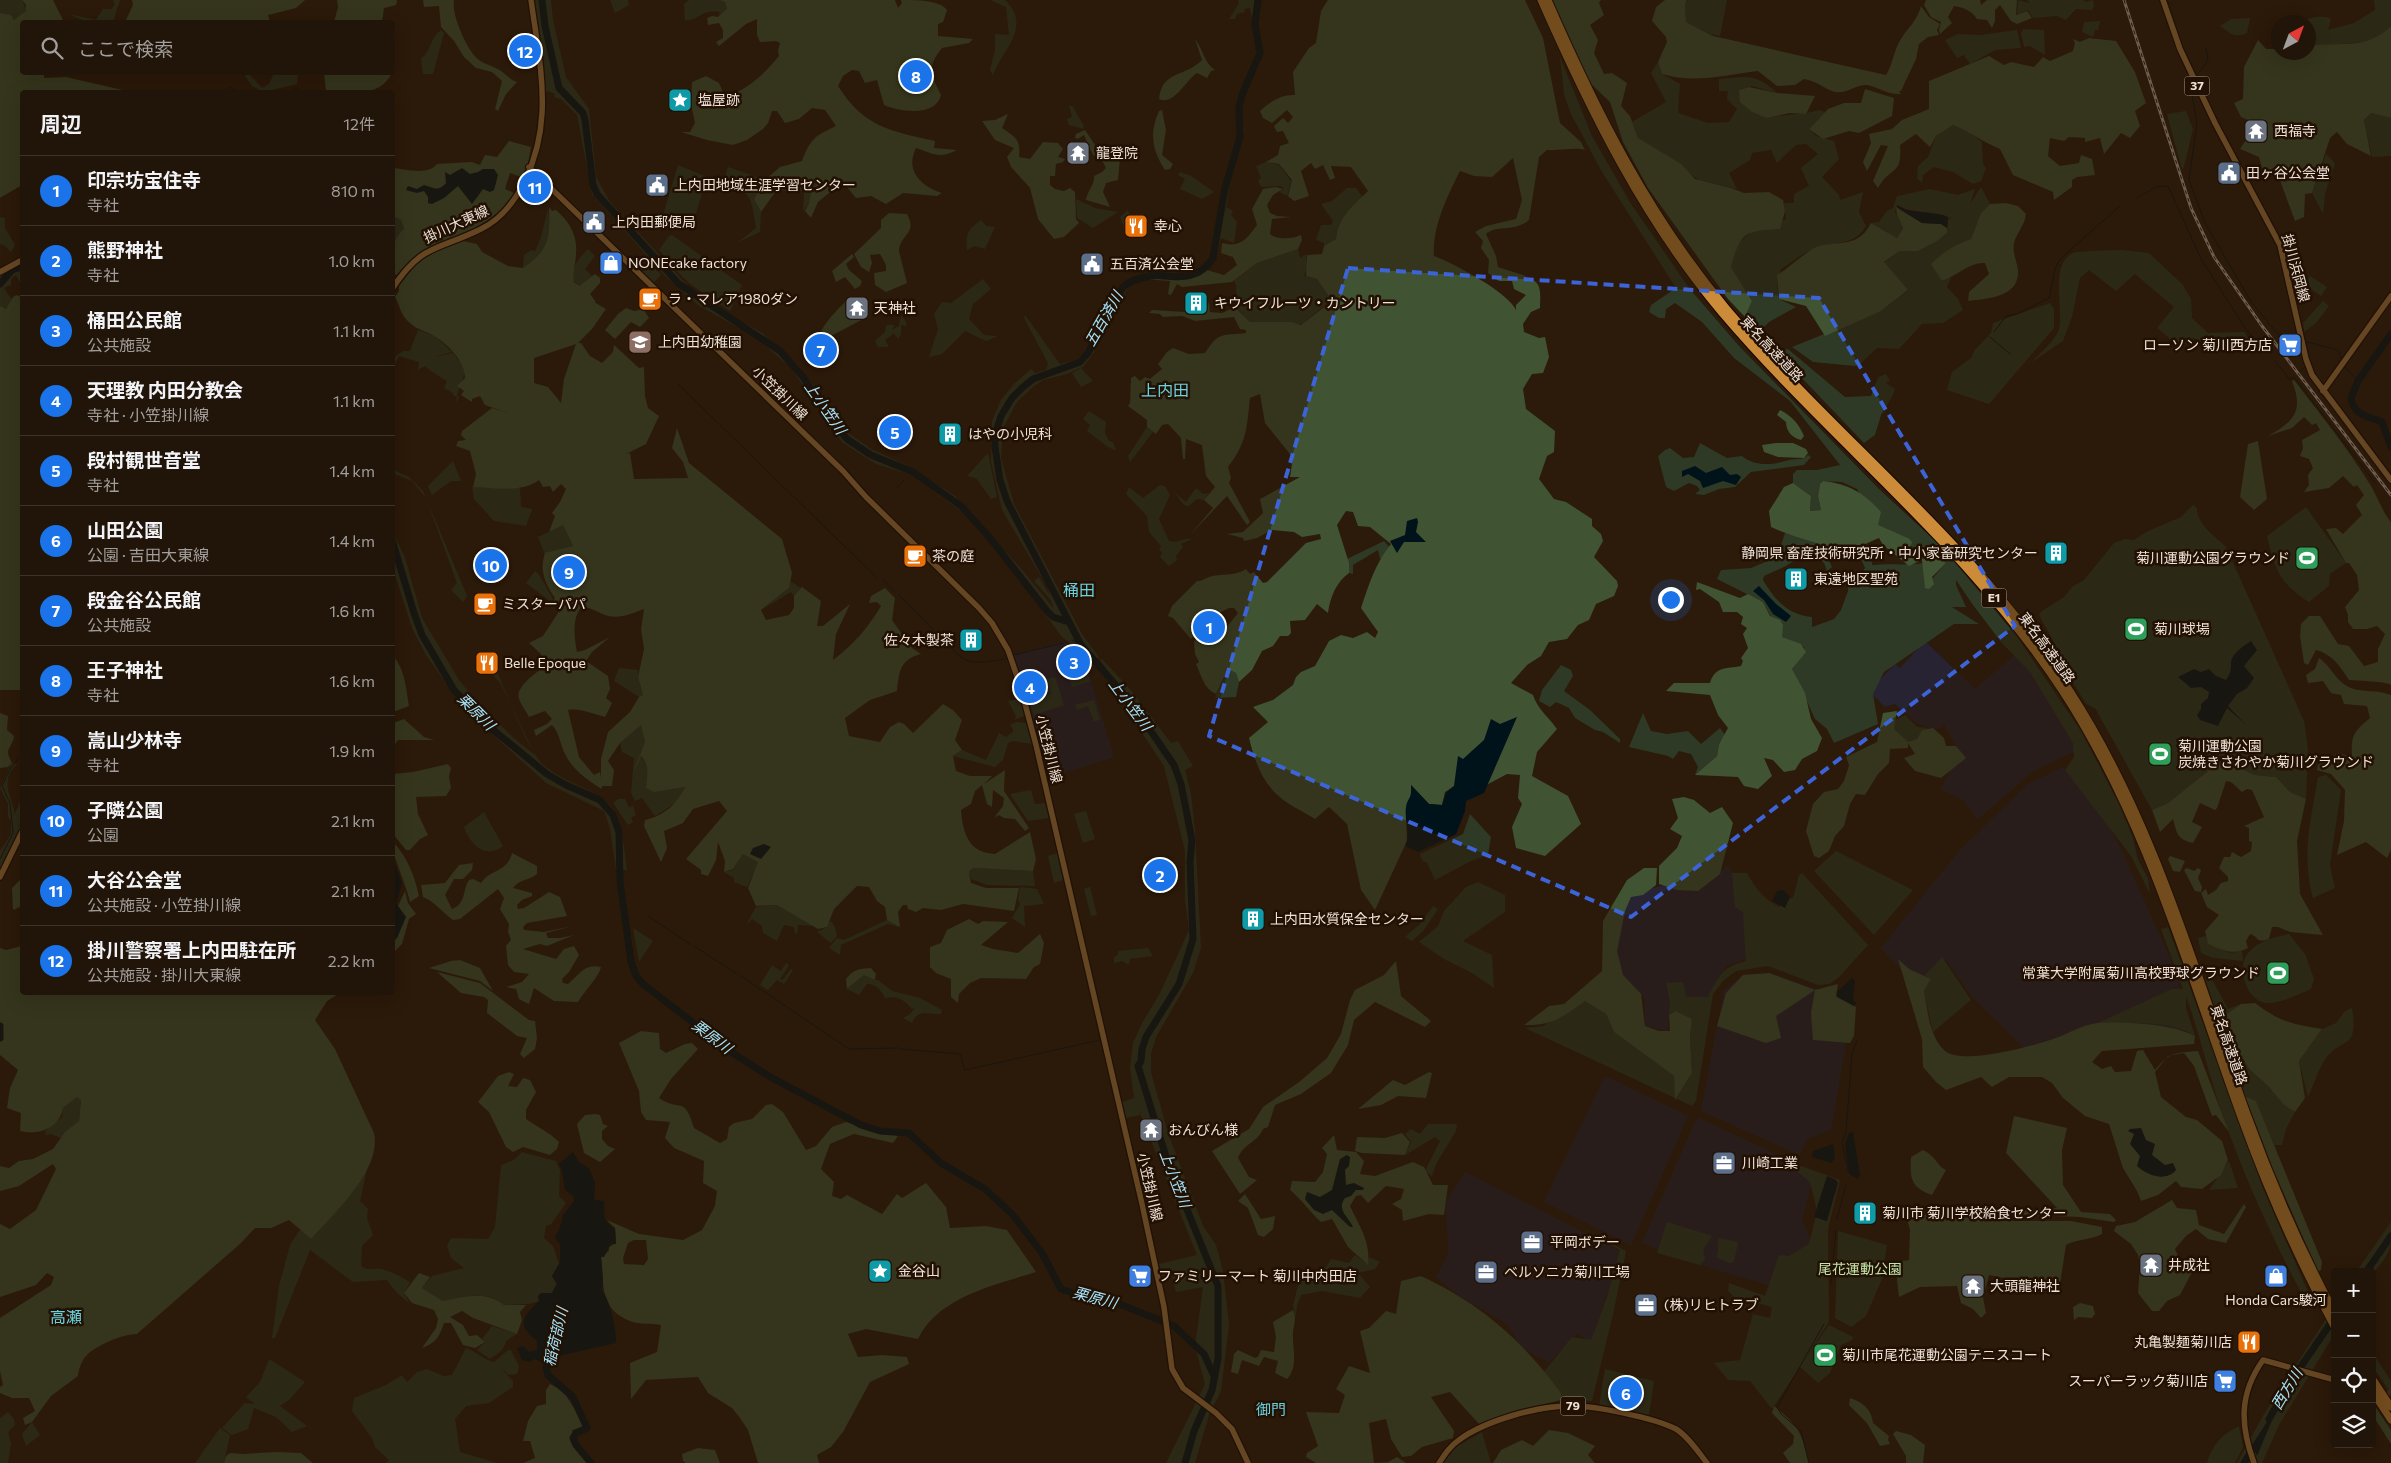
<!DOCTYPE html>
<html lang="ja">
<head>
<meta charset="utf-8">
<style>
	body { margin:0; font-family:Commissioner,"Noto Sans JP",sans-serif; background:#2d2116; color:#f1f3f6 }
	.controls { position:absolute; right:15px; bottom:15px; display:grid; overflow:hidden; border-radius:5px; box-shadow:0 5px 20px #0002 }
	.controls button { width:45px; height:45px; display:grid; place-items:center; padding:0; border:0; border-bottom:1px solid #3e3329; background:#211408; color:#f1f3f6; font:25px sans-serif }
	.compass { position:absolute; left:2271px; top:15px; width:45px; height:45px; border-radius:50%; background:#211408; box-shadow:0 5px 20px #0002; rotate:41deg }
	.you { position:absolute; left:1670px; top:599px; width:18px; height:18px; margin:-12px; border:4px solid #fff; border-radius:50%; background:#1a73e8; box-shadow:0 0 0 8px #1a73e833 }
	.badge { display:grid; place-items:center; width:32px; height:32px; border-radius:50%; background:#1a73e8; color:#fff; font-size:16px; font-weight:700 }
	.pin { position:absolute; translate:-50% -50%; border:2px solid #fff; box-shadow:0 1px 5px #0006 }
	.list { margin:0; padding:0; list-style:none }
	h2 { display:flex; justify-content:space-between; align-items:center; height:65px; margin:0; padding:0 20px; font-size:21px }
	h2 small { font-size:16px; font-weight:400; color:#a29e9c }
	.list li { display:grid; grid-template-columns:32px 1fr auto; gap:15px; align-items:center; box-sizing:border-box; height:70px; padding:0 20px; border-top:1px solid #3e3329 }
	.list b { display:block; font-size:19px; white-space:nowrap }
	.list p { margin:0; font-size:16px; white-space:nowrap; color:#a29e9c }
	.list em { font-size:16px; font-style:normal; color:#a29e9c }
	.icon { flex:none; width:28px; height:28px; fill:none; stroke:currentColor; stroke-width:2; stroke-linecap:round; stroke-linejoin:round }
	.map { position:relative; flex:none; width:2391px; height:1463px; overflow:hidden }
	.search { position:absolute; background:#211408; box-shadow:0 5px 20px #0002; left:20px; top:20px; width:375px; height:55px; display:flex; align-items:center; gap:12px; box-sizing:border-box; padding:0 18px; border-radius:5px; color:#a29e9c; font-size:19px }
	.panel { position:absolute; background:#211408; box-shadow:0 5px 20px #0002; left:20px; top:90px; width:375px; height:905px; border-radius:5px }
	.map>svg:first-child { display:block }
	.industrial { fill:#272333 }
	.green { fill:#2e3a26 }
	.forest { fill:#405433; fill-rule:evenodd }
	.water { fill:#00121a }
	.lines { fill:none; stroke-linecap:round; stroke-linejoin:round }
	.stream { stroke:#00121a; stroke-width:1 }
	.river { stroke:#00121a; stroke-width:7 }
	.major-tunnel { stroke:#493829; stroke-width:5.5; stroke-dasharray:5.5 3; stroke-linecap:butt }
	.major-casing { stroke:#130500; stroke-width:8 }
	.highway-casing { stroke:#130500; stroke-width:9 }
	.major { stroke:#ab7c43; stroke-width:5.5 }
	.highway { stroke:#cb8b39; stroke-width:7 }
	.rail-casing { stroke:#beafa4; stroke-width:3 }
	.rail { stroke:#221103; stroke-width:1; stroke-dasharray:4; stroke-linecap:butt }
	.marked { fill:none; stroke:#3c64d8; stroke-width:4; stroke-dasharray:10 6; stroke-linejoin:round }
	.labels { text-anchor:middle; stroke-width:5; stroke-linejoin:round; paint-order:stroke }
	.shield { fill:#221103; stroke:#b1a397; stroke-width:1 }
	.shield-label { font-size:12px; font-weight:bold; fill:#eee1d7 }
	.poi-label { font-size:14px; fill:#eee1d7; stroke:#221103; text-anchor:start }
	.street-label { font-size:14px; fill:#eee1d7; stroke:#221103 }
	.park-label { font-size:14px; fill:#c1e6aa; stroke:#221103 }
	.water-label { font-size:15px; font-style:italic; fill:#a6e4fb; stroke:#221103 }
	.neighbourhood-label { font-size:15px; fill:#68d3df; stroke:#221103 }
	.quarter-label { font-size:16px; fill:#68d3df; stroke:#221103 }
</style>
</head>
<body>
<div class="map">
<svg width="2391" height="1463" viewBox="0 0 2391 1463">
	<rect width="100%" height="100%" fill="#2c1a0a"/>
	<!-- industrial -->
	<path class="industrial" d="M1064,641L1078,655L1069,658L1072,671H1088L1114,757L1048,778L1024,685L1014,655Z
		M1925,641L1975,689L2016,654L2033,674L2079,749L2032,772L1978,819L1964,801L1941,789L1952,767L1962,756L1944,724L1940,728L1931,729L1915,722L1895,704L1885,707L1869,691L1895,664L1900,668Z
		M2063,767L2106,821L2121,849L2174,967L2193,1031L2107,1025L2029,1053L1972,997L1946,960L1913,983L1881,948L1960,850L2028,784Z
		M1728,865L1746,892L1749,958L1726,966L1717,979L1709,997L1670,1012L1667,1031L1645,1026V999L1613,974L1615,947L1627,895L1669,884H1708Z
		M1772,974L1829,993L1848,1033L1831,1130L1807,1139L1800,1155L1701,1111L1724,990L1743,975Z
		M1605,1076L1688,1116L1631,1245L1544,1202Z
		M1699,1118L1769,1151L1813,1178L1802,1220L1816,1253L1802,1295L1700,1265L1642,1243L1694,1124Z
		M1465,1172L1622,1252L1590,1343L1577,1333L1549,1363L1522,1348L1507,1324L1459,1296L1436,1277L1448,1254L1446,1202Z"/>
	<!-- green -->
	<path class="green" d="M0,0H22L27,11L19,20L0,15Z
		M113,0H120L113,22H88L73,16V15L96,20L103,9H111L115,5Z
		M534,0H551L553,20L566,77L589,109L596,177L610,202L688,286L716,307L762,333L788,356L813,385L826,408L844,430L871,449L906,465L955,496L1024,572L1054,609L1051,600L1034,581L1039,577L1050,596L1047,586L1002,510L991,462L992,421L1001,400L1014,384L1031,369L1035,373L1046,370L1048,363L1024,318L1025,315L1060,364L1077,360L1087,349L1120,288L1126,282L1138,277L1160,273L1186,275L1196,271L1208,262L1212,252L1215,228L1228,168L1238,133L1239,99L1259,55L1258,32L1262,48L1260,62L1243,96L1241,108L1244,131L1229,187L1226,211L1227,207L1233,211L1231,215L1237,222L1234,243L1221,238L1217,255L1207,270L1188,279L1164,275L1142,279L1128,287L1094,352L1084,366L1067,374L1043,380L1034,386L1017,402L1003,428L1001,458L1014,504L1082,634L1099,657L1092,661L1062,637L989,539L966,515L912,475L876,464L842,442L791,368L757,338L698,305L665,276L592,194L577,115L561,99L554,97L555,94L548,91L545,93Z
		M610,0H628L629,5L615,13Z
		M689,0H719L725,2L727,7L718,17L720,12C700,9 698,22 685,20L684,4Z
		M990,0H1005C1033,27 1002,50 993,75L990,70L995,50V34L1009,35L1006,7Z
		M1238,0H1255L1252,18L1250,8L1244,9L1245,12L1237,14L1235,19H1229L1239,3Z
		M1688,0H1727L1720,36L1710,34L1686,22L1685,5Z
		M2018,0L2030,3L2027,0H2083L2086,2L2093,0L2094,6L2092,10L2076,9L2066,20L2057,16L2033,18L2028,10L2017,14Z
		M2374,0H2391V26L2380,36L2368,42L2309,46L2308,22H2303C2309,17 2324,15 2331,19L2328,30L2354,23L2375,10Z
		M2250,18L2247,33C2234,38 2231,34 2220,26L2231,19Z
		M2100,21L2098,30H2095L2093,37L2082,32L2084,22Z
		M2023,29L2044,30L2045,55L2030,46L2024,47L2021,34Z
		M441,30L444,33L433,74H423L421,59C431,51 430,38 441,30Z
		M2017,30L2021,48L1995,50L1970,64L1964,55L1957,58L1945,40L1958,34L1980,35Z
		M1560,57L1592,136L1631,204L1689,288L1739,346L1879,489L1943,548L2018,638L2081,731L2119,804L2133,838L2138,860L2148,878L2150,894L2131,856L2065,770L2074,757L2073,743L2030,672L2001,642L1973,605L1956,580V585L1966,607H1952L1979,624H1954L1884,672L1873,694L1878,724L1834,743L1827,729L1815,719L1792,669L1805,652L1804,647L1782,637L1763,602L1717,579L1721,570L1751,568L1777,557L1785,533L1815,531L1832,567L1827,571L1824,563L1816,556L1796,552L1795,560L1786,566L1764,576L1763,580C1775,600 1788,615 1812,617V627L1834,619L1841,610L1848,591V578L1861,574L1865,568L1860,557L1851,556L1848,549L1872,558V565C1890,563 1906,566 1923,563L1933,584L1932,579L1946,563L1937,551L1925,546L1913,553L1907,547L1908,538L1877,526L1857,489L1842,482L1823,481L1820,484L1818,496L1821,510L1810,511L1811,496L1793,483V474L1797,470H1817L1840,465L1790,401L1734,358L1702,322L1675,303L1666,309L1665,318H1659L1649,312L1651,305L1676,288L1602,172L1571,114L1564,95Z
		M1658,62L1662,74L1680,84L1678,113L1708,123L1729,122L1737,109L1727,99L1728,91H1719V79C1748,77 1754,72 1777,93L1752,86L1739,90L1767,118C1785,114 1803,115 1820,110L1825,112L1809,129L1816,136L1834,141L1839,159L1822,177L1839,195L1840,200L1863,192L1859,212L1866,226C1855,245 1837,242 1818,247C1805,251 1792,262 1781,269L1777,282L1779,299L1796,307L1769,322L1757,334L1745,317L1752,301L1731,267L1738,243L1754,230L1786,219L1784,203H1794V194L1809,186L1801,168L1818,154L1806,144L1796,145L1777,163L1771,150L1752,153L1750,160L1729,173L1737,189L1699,180L1638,138L1632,122L1666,102L1651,73Z
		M243,73L249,74L262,88L269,84L274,73H298L297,84L263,92L252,86Z
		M1069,105L1073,107L1084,126L1083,129L1069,125L1067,119L1072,117Z
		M2186,111L2193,129L2184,167L2182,170L2167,114Z
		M2371,113L2391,118V156L2372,157L2364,120Z
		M1953,125L1969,132L1982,142L1983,164L1986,168L1981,181L1973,184L1953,172L1934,167L1923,175L1922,183L1917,178L1918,166L1928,157L1936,136Z
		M2326,154L2335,163L2325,194L2323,214L2312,193Z
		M1266,162L1279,165L1291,181L1287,196L1279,192L1284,189L1281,186L1261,187L1258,181L1261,178L1256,166Z
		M678,165L707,177L692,227L663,215Z
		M728,167L754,176L764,182L754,199L761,212L760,232L737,243L756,228C751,198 753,193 724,180Z
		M1180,172L1191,176L1214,192L1202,199L1180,189L1185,179L1178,175Z
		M821,177L811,193L809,203L803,212L804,191H780L803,187Z
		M1981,187L1990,204L1981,213L1971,239L1942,281L1951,278L1947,287L1958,299L1963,310L1943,323L1922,324L1899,349L1877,348L1861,363L1855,366L1813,362L1792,347L1881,311L1908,291L1884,263L1900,251H1918L1947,233L1948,220L1954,216L1949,218C1934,209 1913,215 1897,205L1895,212L1903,228L1897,238L1871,223L1879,222L1887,211L1893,208L1897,196L1930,189L1958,195L1975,189L1970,204Z
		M1347,188H1356L1362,196C1349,208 1337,221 1336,239L1324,246V243L1316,240L1321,225H1331L1333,221L1321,204L1332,201Z
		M1076,199L1095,208L1118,212L1093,228L1077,218Z
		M548,208C551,239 548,249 523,268L524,255L531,250L535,251L541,237Z
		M1128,210L1134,228L1126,232L1120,217Z
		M393,216L401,220L404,229L393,247Z
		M0,217L5,218V228L15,245L11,252L5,246L0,244Z
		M981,220L986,226L995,227L985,249L974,246L967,250C965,234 968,229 981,220Z
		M672,235L742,285L730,311L690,284L677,271L689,249L675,269L659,250L669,236Z
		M588,249L595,256L585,269L592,276L579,286C564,274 579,258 588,249Z
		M1298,249L1300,258L1306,254L1307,267L1304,276L1317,279L1331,300L1302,324L1250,322L1237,308L1236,285L1234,281L1257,263Z
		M2123,250L2149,253L2183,285L2191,299L2192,318L2208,333L2244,332L2256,349L2217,351L2194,338L2180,347L2157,328L2174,307L2135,274L2116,291L2089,270L2080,278L2072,317L2063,341L2032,362C2040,353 2056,340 2059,329C2064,309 2049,264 2073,253C2077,251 2115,250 2123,250Z
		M22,262V286L16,275L11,279V285L4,288L12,300L6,309L0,306V283L8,273L0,279V275Z
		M650,263L661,275L653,283L641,272Z
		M2310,276L2327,287L2321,296L2305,285Z
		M983,279L991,289L973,304L969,319L984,335L998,336L986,341L965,331L942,354L929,357L938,329L934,314L942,302L951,303Z
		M2323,301L2329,306L2316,323L2304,332L2303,323Z
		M2050,303L2054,309V328L1989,404L1947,390L1952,372L1971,358L1974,351L1991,333L1993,323Z
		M901,316L905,320L907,326L901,325V334L898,339L894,333L885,340L889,347H878L875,341L885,332L886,325H894L892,330L899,326Z
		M418,330L435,336L452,352L430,358L453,353C471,376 464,370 457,395L459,398L455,403L457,397L453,395V393L444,388L447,381C439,376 431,372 425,366L418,370L419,362L399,356L395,364L393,362L392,359L403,351H410Z
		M1788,349L1845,397L1871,396L1878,377L1886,374L1890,381L1886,383L1895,389L1893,395L1881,415L1875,435L1864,443L1777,352Z
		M1081,368L1093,381L1081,387L1072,373Z
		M1089,411L1106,422L1105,433L1109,441L1113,442L1116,451L1108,447L1087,431L1090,425L1083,419Z
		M1147,427L1153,432L1130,462L1128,456Z
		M1700,443L1727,458L1742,456C1755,467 1773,465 1789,460C1797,458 1802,461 1808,455L1811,457L1804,465L1751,472L1735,487L1719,489L1704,495L1695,494L1700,490L1697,486L1689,483L1674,491L1666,487L1658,456L1665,450L1670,448L1683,458L1694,457Z
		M988,453L997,497L991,499L976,478L967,476Z
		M453,461L461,481H451L432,495L428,486Z
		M393,470L409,477L423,491L467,596L463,602L451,590L457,583L426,498L412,481L393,473Z
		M1160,485L1165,486L1170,495L1159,519L1169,541C1177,544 1184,537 1192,539L1181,544L1183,547L1176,556L1177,560L1169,566L1160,557L1162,553L1159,549L1161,546L1149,532L1147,516L1126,494L1129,487L1143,498Z
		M472,487L520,488L521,507L532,509L526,526L494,521L474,499Z
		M1196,488L1203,494L1209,493L1204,500L1197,499L1189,506L1184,505L1174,492L1186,502Z
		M2193,505L2197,508C2197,525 2215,536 2226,547L2304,721L2308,750L2306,799L2290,792L2276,777L2255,775L2222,760L2168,803L2152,810L2095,708L2086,704L2064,668L2061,655L2039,615L2042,611L2064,597L2072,587L2084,580L2114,543L2125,539L2134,540L2146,532L2181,517Z
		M2306,507L2346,563L2330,574L2329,586L2309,602C2279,583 2275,569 2267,536Z
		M563,525L573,546L545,555L538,537Z
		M392,531L405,557L422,618L459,680L481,707L516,740L535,755L501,684L488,669L494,665C506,691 524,741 539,760C560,785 604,788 616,814C624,833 624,851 627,870H616L610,829L604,811L546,783L479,722L455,696L426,655L412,628L393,568Z
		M1384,541L1392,550L1380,559L1378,550L1353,565V574L1349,573L1347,559Z
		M487,553L497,566L488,579L483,577L482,572L485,564L479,561L483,560Z
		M535,571L540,576L553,599L551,602L526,583Z
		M790,581L801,588L794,596L791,592L763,609L789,588Z
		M1102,659L1130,689L1171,743L1178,741L1193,766L1185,770L1191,794L1195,830L1201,948L1193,973L1156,1037L1151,1054V1072L1168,1133L1203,1226L1216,1245L1223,1271L1229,1325L1221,1391L1209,1415L1195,1463H1166L1205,1384L1195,1346L1203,1287L1176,1292L1172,1276L1163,1278L1159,1264L1197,1255L1138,1108L1140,1115L1126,1118L1122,1102L1134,1098L1130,1067L1133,1043L1141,1025L1160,993L1189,930L1185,900V851L1164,766L1102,673L1106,668L1100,660Z
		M1561,665L1571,670L1573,676L1564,691L1590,710L1620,739V743L1603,732L1595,730L1575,718L1569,708L1556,702L1550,707L1539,701L1542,690Z
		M619,668L638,670V677L643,695L639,697L614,681Z
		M1230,670L1236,673L1239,682L1236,697L1217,698L1215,697C1221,687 1222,678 1230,670Z
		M1087,672L1090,681L1072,687L1069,673Z
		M1055,677L1064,705L1034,715L1029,701L1051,694L1047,679Z
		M1021,699L1026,715L1014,720L1016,716L1008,701Z
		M1094,700L1100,720L1094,721L1088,706L1077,710L1075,705Z
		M1643,713L1651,731L1667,734L1688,731L1701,744L1720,728L1725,735L1719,743L1717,756L1695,775L1698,767L1691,754L1679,751L1673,759L1668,756L1629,747Z
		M1905,715L1917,727L1928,728L1922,730L1917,739L1908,742L1893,730L1894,721Z
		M1016,722L1026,723L1032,744L1013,741L1008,743L1003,760L995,767L953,756L962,750L986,760L999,733L1006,737L1013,732V729L1010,725Z
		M641,724L645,742L640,756C649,765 648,775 646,788L654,791L685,787L677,802L655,816L642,798L635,801L631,793L634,758L622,752L620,743Z
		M12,763L17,764C0,781 10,792 15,814L22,797V827L17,822L22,830L0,869V851L11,834V820L8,817V804L0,788Z
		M2326,775L2341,790L2330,865L2335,888L2313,898C2301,855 2311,819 2318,777Z
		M1031,790L1035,804L1045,803L1049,818L1028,821L1010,794Z
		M618,799H625L629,807L633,806L636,815L631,818L633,822L628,825L613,803Z
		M1086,811L1095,839L1083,843L1074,814Z
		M484,812L503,846C485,860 470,844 464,827Z
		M1470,814L1491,837L1488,855L1469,862L1435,880L1427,863L1422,860L1420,854L1463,834Z
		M1836,851L1913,890L1874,935L1814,871Z
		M743,853L759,862L747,887L734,882V878L724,872L733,870Z
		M1057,853L1063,880L1054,883L1048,856Z
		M974,868L1033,871L1035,886L987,885L971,879L969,874L970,870Z
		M1732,873H1747C1756,889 1763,898 1779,907L1785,899L1793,898L1799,875L1802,873L1868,945L1839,977L1830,984L1818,985L1768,966L1736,971L1723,981L1713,994L1696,1101L1692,1106L1525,1028L1543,1026L1585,1001L1606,1014L1614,1032L1674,1076L1676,1099L1692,1073L1690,1037L1692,1019L1676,1011L1669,1015L1670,1001L1666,983L1683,982L1686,997H1708C1719,975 1722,967 1746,961L1743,912L1735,907Z
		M1478,882L1505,895V912L1463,941L1492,955L1494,988L1472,973L1444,959L1419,942L1438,926L1444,911L1466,887Z
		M1020,887L1037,889L1044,904L1024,906L1025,927L1012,918L1020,904L1018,899Z
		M1090,887L1097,915L1091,916L1084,889Z
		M777,905L815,926L798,925L797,934L795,933L794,927L784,925L777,941L763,933L762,926L752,919L746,925L756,907Z
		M1433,906L1438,909L1424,930L1412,941L1405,937L1420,924Z
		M887,920L900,927L888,924L841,945L840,955L829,948L837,938L844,940Z
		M831,921L835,927L837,936L831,943L817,932L827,927V923Z
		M2168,927L2264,1191L2309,1294L2305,1300C2273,1240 2245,1179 2223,1116C2209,1076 2200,1035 2186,996V1008L2195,1036C2169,1019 2128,1024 2098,1023L2172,989H2183L2161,929Z
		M633,928L653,941L639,962Z
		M2289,934L2305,954L2314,979L2311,989C2299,994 2280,1004 2266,1003C2246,1000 2236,967 2248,953C2258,941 2275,937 2289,934Z
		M2206,936L2208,943L2230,953L2242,951L2243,961L2213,958L2201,953L2198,938Z
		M1148,948L1153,956L1130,959L1129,964H1127L1122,961L1114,963V957L1118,955V951Z
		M1942,957L1971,1000L1933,1032L1924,991L1931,979L1924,976Z
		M786,963L789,965L780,979L783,980L791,969L793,970L784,984L777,980L768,990L760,985L772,965L781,971Z
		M865,974L875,980H878L892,991L920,998L942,1010L941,1014C929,1015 918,1008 912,1023L903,1018L910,1014L915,1008L912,1009C905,1000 897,995 885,998C881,990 876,984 867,984L859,995L847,989Z
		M2206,976L2213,981L2228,1009L2241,1004L2226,1016L2250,1070L2268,1086L2284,1105L2295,1112L2286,1129L2282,1145H2274L2256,1101L2245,1096L2205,979Z
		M2352,1008C2359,1054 2340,1035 2324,1061C2317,1072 2314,1085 2308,1097L2299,1061L2322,1029L2336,1023L2345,1011Z
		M77,1097L81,1099L79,1121L61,1138L51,1134L46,1135L45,1131L62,1117L63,1108Z
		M1428,1124H1457L1456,1131L1436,1164L1432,1176L1425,1171L1440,1141L1435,1137L1405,1155L1411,1142L1405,1134L1411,1129L1420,1134Z
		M371,1151L360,1201L368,1209L367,1218L373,1235L362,1246L361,1266C367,1271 374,1268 381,1269C391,1271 401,1277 410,1282L404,1293L409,1303L396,1292L387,1280L353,1282L310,1250L275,1338H272L279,1286L290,1245L299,1231L311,1221Z
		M522,1152L556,1161L560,1170L559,1196L566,1203L551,1224L546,1226L544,1238L553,1246L559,1264L552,1276L557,1282L552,1293H541L538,1296L539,1301L529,1304L504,1305C486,1289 464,1297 443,1301L422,1288L432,1276L464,1268L451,1258L447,1246L451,1238L488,1239L495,1227L501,1165L514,1160Z
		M1782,1159L1840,1180L1828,1229L1829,1322L1804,1361L1829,1325L1853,1337L1852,1340L1841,1345L1830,1373L1818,1383L1800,1367L1772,1409L1750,1381L1728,1380L1714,1363L1740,1360L1753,1314L1770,1318L1772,1307L1734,1297L1728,1291L1729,1283L1765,1296L1779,1255L1789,1256L1809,1244L1817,1211L1810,1182Z
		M2229,1161L2238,1188L2209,1190Z
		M1667,1222L1712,1236L1703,1250L1705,1259L1700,1265L1657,1253Z
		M2391,1222C2391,1253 2391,1251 2372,1275V1272H2356Z
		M1579,1227L1626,1251L1614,1310L1592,1401L1561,1400V1393L1543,1373L1572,1337L1591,1340L1607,1297L1620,1250Z
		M1838,1231L1887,1245L1882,1279L1866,1316L1851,1327L1835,1318Z
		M1718,1238L1738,1242L1734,1262L1729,1263L1716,1257L1718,1253Z
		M1355,1255L1367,1264L1369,1257L1380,1262L1375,1269L1358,1273L1370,1287L1360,1298L1322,1291L1301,1295L1297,1305L1296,1317L1293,1306L1301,1273L1321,1275L1331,1259L1349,1263Z
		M2335,1305V1333L2279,1425L2262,1463H2237L2264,1414Z
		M492,1326L517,1334L506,1341C504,1350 498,1354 490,1359L477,1350L485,1342L482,1339Z
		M466,1348C477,1352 484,1360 494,1362L508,1350H511L519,1366L517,1374L509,1375L501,1368L513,1381V1387L489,1403L466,1406L455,1419L460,1452L497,1463H386L389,1460L375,1447L372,1438L352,1411L354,1398L386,1385L402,1375L407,1382L417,1372L427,1369L443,1376L452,1375Z
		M2372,1352L2391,1381V1393L2372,1366Z
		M269,1359L305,1382L290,1399L280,1406L307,1426L292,1432L276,1417L254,1408L248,1429L232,1435L222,1428L245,1403L255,1404L246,1397L260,1382Z
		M1605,1369L1654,1381L1649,1415L1599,1406Z
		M8,1412L14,1419L15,1425L8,1432L11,1444L8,1463H0V1418Z
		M32,1422L40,1435L26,1446L22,1434Z
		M2239,1426L2243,1447L2235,1463H2207C2212,1445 2222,1434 2239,1426Z
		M220,1428L230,1435L224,1463H195Z
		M1482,1432L1491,1463H1443L1454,1448Z"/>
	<!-- forest -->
	<path class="forest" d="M0,0V13L11,15L14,20L26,11V5L22,0H53L64,22H22V72L44,73V78L66,77L131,92H22V185L0,198Z
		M132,0H305L296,8L268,15L270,22H125L133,5Z
		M337,0H397L396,5L384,8L382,22H334L338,7Z
		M423,0H454C451,14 467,51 479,60C486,65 494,66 501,71C507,75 510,80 517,82L506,94L498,111L495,109L502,81L492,72L476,68L464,57L454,41L441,27L439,6L424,7Z
		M719,0H895L898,8L902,3L901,0C916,0 940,0 947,10L943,22L938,24V36L973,39L969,43L942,48C926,68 931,74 941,95C936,117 900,112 884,105L877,80L865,83L859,71L852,70L843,76L838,86C864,127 890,131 935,141L934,148L957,150C940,159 933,154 916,148C905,170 920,186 942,193L937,196L903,193L886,204L871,196L856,198L843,182L818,202L811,218L805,211L809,203L811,192L820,178L803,187L776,191L761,212L754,199L766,179L780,167L802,161C810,139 816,135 836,126L825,110L812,108L799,119L785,123L777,111H772L768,123L763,129L747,140L733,145L707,140L681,132H690L695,123L691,104L692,82L706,76L719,83L725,97C749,89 763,75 779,56L778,51L780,43L776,41L760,42L757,35V19L746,24L719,46L716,42L723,38V30L719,23L708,25L707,18L712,16L718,17L727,8L725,2Z
		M1328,0H1525L1543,38L1560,123L1581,142L1585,150C1576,147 1559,151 1547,150L1539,157L1529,220C1514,233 1497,224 1486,234L1496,256L1498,267C1508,271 1536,276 1539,287C1541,294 1540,301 1540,308L1531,312L1523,324L1524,332L1539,338L1545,337L1549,357L1543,373L1532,374L1523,389L1526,409L1555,431L1554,452L1547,456L1539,479L1554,499L1566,502L1592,519V526L1601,534L1603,541L1594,557L1617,581L1618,586L1614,596L1596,604L1589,620L1578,625L1567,639L1549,642L1541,656L1527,665L1511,683L1533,695C1538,710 1548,716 1557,729L1537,752L1532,776L1568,796L1581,824L1545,856L1516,848L1512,827L1522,804L1518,798L1520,775L1507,774L1479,789L1454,786L1445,792L1442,805L1429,804L1411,785L1412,797L1406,811L1407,841L1375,910L1361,890L1347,824L1329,807L1315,819C1306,813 1289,805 1282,799C1262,783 1255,762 1249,738L1268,722L1253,707L1273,700L1293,685L1296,677L1301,672L1315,666L1329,641L1341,635L1353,638L1367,632L1375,638L1378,632L1361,608C1369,584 1375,564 1391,544L1370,527L1358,526L1353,512L1346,511L1337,525L1349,563V573C1336,582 1330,598 1328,613L1317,604L1305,620L1290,621L1291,633L1288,636H1280L1273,646L1262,651L1252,670L1239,682L1236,673L1230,670C1222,677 1221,685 1216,694C1204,689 1201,675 1196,664L1199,662L1195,654L1194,641L1199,638L1211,646L1238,613L1234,608H1229L1203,621L1199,631L1191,639L1173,618L1168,616L1172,606L1197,581C1203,581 1203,579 1209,577C1221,573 1234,577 1246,569L1250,574L1254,572L1263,583L1267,582L1306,543L1321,539L1320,534L1302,537L1294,532L1272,530L1257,538L1244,541L1243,538L1227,534L1243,532L1263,513L1260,499L1300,477H1290L1293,458L1265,423L1260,394L1250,398C1247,426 1247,443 1228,467L1231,478L1229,483L1250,522L1247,525L1227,496L1189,536L1213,508L1204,500L1215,487L1206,476L1202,445L1186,439L1185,459H1183L1181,438L1168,424L1162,425L1156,434L1147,427V420L1128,406L1130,403L1131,378L1135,376L1140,381L1145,377L1150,379L1162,369L1158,364L1167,352L1173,348L1189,354L1205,353C1219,331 1222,336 1246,333V330L1240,329L1234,317L1195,321L1182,316L1163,317L1160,314L1149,313L1152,310L1202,313L1209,302L1210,312L1222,313L1235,307L1250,322H1291L1301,325L1332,301L1317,279L1306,276L1307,255L1322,254L1324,246L1336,239C1338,217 1352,206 1368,191L1351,167L1331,166L1335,178L1330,180L1323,165L1315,169L1311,163L1301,171L1309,196L1294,201L1288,196L1292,180L1279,164L1266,162L1278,155L1280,146L1289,143L1283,131L1277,132L1274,126L1283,118L1288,123L1293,117L1287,110L1272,123L1263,118L1260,111C1270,102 1281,94 1295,95L1293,72L1309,48L1316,43L1321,11ZM1513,158L1522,200L1516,219L1486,226L1475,232L1483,241L1481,248L1489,260L1488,273L1499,281H1512L1514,289L1526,295L1516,305V310C1508,292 1453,263 1434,256C1432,227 1447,197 1460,171L1474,176L1492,177Z
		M1552,0H1601L1599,3L1604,15L1590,25L1598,40L1594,53L1604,74L1612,73L1627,83L1621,106L1630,116L1638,138L1681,164L1695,179L1731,188L1744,193L1769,192L1783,200L1785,211L1780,229C1744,231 1741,232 1731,267L1752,301L1745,317L1728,299L1648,188L1623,142L1610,102L1590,83Z
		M1665,0H1687L1685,5L1686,22L1713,36L1886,75C1893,64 1894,49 1901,39C1909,26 1916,23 1921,6L1929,17L1940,24L1937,30L1939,35L1928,37L1919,44L1916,59L1901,91H1899L1901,94C1888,95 1878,87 1867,85C1855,84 1845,96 1832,91C1822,87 1816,81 1804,79L1795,85L1777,86L1758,71C1726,75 1693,84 1662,74L1658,62L1667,42L1666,37L1652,21L1656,7Z
		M1926,0H1980L1981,5L1987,0H2017L2016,15L2027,11L2032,18L2017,24L2011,21L2000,5L1995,10V21L1992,28L1987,20L1977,19C1971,10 1964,8 1954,6L1948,17L1952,23L1940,34L1939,30L1941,22L1931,17L1924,5Z
		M2391,26V118L2371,113L2364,120L2371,156L2347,144L2337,132L2330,138L2312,193L2305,194L2304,217L2295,221L2278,175L2262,168L2259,157L2240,149L2247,138L2261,141L2263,135L2260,125L2241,117L2234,103L2243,99L2244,67L2258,40L2266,49H2278V52H2308L2309,46C2341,41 2366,51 2391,26Z
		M2089,38L2116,41L2135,72L2146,103L2135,111L2140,126L2130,138L2121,133L2104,154L2100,138L2085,142V138L2069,137L2064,141L2050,138L2048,156L2060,166L2079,163L2081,155L2092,159L2095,175L2077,177L2072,180V187L2054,200L2053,192L2013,175L2000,149C1983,142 1970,132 1953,125L1936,136L1930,147L1916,134L1900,145C1903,176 1889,167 1878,188L1873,181L1888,146L1881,145L1867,171L1863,162L1871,143L1869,134L1892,129L1902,120L1929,109V81L1989,56L2004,65L2011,62L2034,67L2043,57L2050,61L2073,51L2075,43L2073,39L2080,42Z
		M1195,39C1203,49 1204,63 1215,70L1211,71L1207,78L1197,73C1185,81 1174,106 1159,99C1162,70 1186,77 1202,60Z
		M392,72C382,98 347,93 324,92L326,91L324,73Z
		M1749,87L1777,93L1815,96L1806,114L1790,113L1767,118L1752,112L1740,102L1739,90Z
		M1865,89L1894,98L1892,116L1859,133L1849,131L1823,139L1809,129L1828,109L1844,103H1861Z
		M1162,110L1166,130L1162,155L1173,164L1170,169L1165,170C1152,150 1149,133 1159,111Z
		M1008,114L1002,128C1015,137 1021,139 1019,157L1030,159L1043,142L1058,143L1063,149L1058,157L1065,159L1063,162L1056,164L1055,176H1050V185L1055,189L1064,191L1070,188L1075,192L1076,219L1079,223L1064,237L1054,239L1038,219L1030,188L1011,167L1007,157L1014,148L995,140L982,121L995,120Z
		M1085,130L1099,151L1120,158L1118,180L1106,183L1103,192L1110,207L1086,200C1087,191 1095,185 1094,176L1102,172L1106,168L1102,160L1093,155L1084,135L1078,139L1075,138L1076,134Z
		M509,141L531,147L527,169L521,177L510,173L505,189L514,193C487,240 429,231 397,275L394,274C389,259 392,239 404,229L401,220L393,216V168C405,169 428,176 437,164L472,162L480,165L485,155L497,157Z
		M1276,187L1283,189L1273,195L1267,205L1270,213L1277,216L1291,217L1272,219L1270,234C1277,240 1293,239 1301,235L1302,240L1298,249L1257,263L1232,282L1182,287L1177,284L1171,295L1168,294L1170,281L1142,279L1163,276L1188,279L1207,270L1224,275L1237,265L1233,257L1221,253L1222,243C1240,248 1247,239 1257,225L1252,209L1263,189Z
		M2006,203L2018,206L2026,214C2025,225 2017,232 2014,243C2012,252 2017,261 2018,270C2020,297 1988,299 1968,301L1969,292L1989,274L1985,263C1969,262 1957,276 1942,281L1931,264C1943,252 1955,245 1971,239L1981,213L1990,204Z
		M549,207L552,211L556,210C569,221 578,236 576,254C576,264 572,273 574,282L579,286L595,274L600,278V283L590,294L596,302H594L606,309L592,329L578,343H581L590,356L602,363L613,352L614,345L639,368L644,367L645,396L648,408L659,416L646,444L626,454L630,453L634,479L688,478L683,462L672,448L677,428L689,463L782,539L792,573L789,588L761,610L766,620L789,615L794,608V596L802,587L821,601L817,626H823L850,604L836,634L833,660C853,645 868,628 881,606L877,602L869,603L871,596L885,588L895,598L892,620L912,648L921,654C900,659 899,672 897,691L870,700L845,718L849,736L880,742L890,727L899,722L904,724L913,733L943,704L953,710L962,720L955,740L962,750L953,756L956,771L970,776H992L984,784L1005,770L1004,791L1029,828L1025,831L1015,819L1004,818L999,815L994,818L1003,806L1004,798L993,790L992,807L987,804L982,785L975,791L971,804L961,810C963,834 969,853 995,854L1030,832L1036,859L1033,871L974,868L970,870L969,874L971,883L986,888H1019L1014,911L963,904L941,910L923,908L916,912L908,909L907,905H903L898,912L900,927L887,920L885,907L877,901L869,887L857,886L834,909L827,927L818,929L777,905L756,906L748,888L758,862L743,854L733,869L724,872L725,861L718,842L716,860L708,876L701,874V870L686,859L727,811L719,801L693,809L683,823L664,831L667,848L661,862L644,826L645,820C665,815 676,805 685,787L654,792L646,788C647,776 650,766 641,756L632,776L645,742L641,725L620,743L608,761L614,770L612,786H602V789C587,780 573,770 565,754C560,745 560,733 552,725L536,736L534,730L547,724L552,719L545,711L529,717C526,711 521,705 519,699C515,686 536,674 543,667L540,663L541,654L529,643L543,636L560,610L553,601L555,598C543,581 540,568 545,553L573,546L563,525L549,532L555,516L552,513L560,502L566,489L561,484L553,492L550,486L543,487L539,480C522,493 494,488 473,487L476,474L470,451L456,446L458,441L466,440L461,435L462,431L492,408L511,414L485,405L480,396L472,399V402L461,395L464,391L457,386L465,378C465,362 448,344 434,336C426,331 417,330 410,323C399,313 401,307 395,297L399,291V286L419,260L442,248L463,241L477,244L482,252L508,266L523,268C549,249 550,239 549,207ZM576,344L564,379L561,403L548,387L534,383V358ZM564,559H575L579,565L576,570L578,585L571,588L568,583L563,582L561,577L564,575L556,561ZM582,606C592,608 601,614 608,616C621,619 633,613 644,609L641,629L644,649L638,677L643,695L639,697L630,712L608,732L601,759V778L600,772L594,775L579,757L568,710C580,708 593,714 605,717L612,703L606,698L610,689L608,676L586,661L592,652L610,637L585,650L577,652C574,636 572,618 582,606Z
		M1896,207L1922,223L1941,224L1947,228V233L1937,241L1918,251H1900L1884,262L1908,290L1881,311L1825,336L1806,306L1779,299L1777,275C1790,267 1800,257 1812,249C1831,238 1857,252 1871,223L1897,238L1903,228L1897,215Z
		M889,213L907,214C918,234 900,234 899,251L907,283L886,292L875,285L874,273L886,271V265L880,254L870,255L872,263L869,272L861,267L854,254L881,228V220Z
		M852,254L854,257L846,264L849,270L862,281L860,286L855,289L845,277L836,282L832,271Z
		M17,295L22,298V690H0V306L6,309L13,297Z
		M851,297L856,298L867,307V317L829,337L827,334L824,335L821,331C827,320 841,305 851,297Z
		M626,308L634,311L643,309L649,318L640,327L631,322L615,339L605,330L618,314Z
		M2294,380C2320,414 2348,448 2371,486C2378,498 2382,511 2391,522V685C2386,681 2358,681 2349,680C2340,666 2332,654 2316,650L2308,665L2304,663L2300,636L2301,624L2309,616H2320L2338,644L2349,646L2364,666L2378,662V649L2385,634L2377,626L2367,629H2353L2348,622V615L2345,607L2359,590L2357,575L2349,563H2346L2326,529L2336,528L2343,534L2362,515L2356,505L2364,495L2357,485L2354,487L2343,476L2329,488L2304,492L2309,485L2308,475L2313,468L2309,459L2300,456L2303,448L2302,440L2320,430L2316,423L2312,425L2304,417L2292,428L2268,436C2294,421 2304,412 2292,381Z
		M1780,410C1792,416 1799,424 1804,436L1801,440C1792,438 1786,431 1786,422L1777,415Z
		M2258,441L2267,499L2254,510L2240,497L2248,444Z
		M1776,443H1793L1806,449L1808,453L1804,458L1778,457L1764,452L1762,445Z
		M1823,481C1849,484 1864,493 1881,512L1878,525L1908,538L1912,542L1909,549L1913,553L1923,546L1929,548L1946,563L1932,577L1934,584L1929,589L1925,588L1922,560L1909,566L1883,545L1879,538C1869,542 1857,549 1846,549C1831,549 1786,534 1771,527L1769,511L1784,487L1793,483L1811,496L1810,511L1821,510L1818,496L1820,484Z
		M393,536L421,629V634L416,627L393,553Z
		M1697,582L1740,598L1748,594L1763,602L1770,616L1780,620L1783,625L1782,637L1801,644L1806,652L1792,669L1805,693L1811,719L1822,738L1817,751L1802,759L1795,770L1784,772L1773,760L1764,758L1772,776L1758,789L1744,786L1738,777L1695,775L1717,756L1719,744L1728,728L1718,715L1710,695L1666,691L1674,683H1710C1715,666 1726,669 1741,666L1743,661L1741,658L1748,648L1743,634L1747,628L1741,624L1743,617L1737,612H1723L1719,602L1700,589L1696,590Z
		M393,656C405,669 406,688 409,706L393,712Z
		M2319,658C2331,666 2337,683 2351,688C2364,693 2376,689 2391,695V850L2387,858L2366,842L2337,855L2344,821L2345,790L2331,774L2317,770L2318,765L2338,753L2352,757C2351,736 2353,732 2370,718L2367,706L2344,704L2341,695L2331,693L2323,681L2308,683L2306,675L2315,669Z
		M1897,711L1894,729L1908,742L1917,739L1922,730L1933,728L1944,738L1946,746H1956L1966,758L1941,778L1915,771L1904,758L1915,754L1908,743V748L1890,749L1889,763L1878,774L1865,795L1856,794L1850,804L1844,826L1835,836L1829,851L1819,858L1814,856L1806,831L1813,804L1824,792L1838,789L1844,781L1849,765L1846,757L1877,742L1883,713Z
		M0,713L8,716L7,730L14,736C12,750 3,747 12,763L8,767L0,768Z
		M404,719L424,737L434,740H398L393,747V723Z
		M2222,760L2255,775L2276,777L2290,792L2306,799L2297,841L2300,894L2323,935L2290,932L2278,927H2272L2269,939C2255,944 2259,936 2250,934L2246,941L2248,948C2233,956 2223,950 2208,944L2205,931L2219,915L2207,907L2201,893L2206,889L2208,895L2216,890L2221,883L2228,881V877L2219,868L2224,857H2230L2232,852L2241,857L2251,851L2252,842L2249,841V828L2244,826L2264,817L2252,790L2247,789L2242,792L2231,782L2226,781L2217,808L2215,810L2200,803L2192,822L2202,827L2193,843C2176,839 2177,833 2173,819L2160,832L2152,810L2168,803Z
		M448,764L451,768L449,777L451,788L446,796L416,797L418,814L428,835L420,839L410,850H406L393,834V774L413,772Z
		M1684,797L1694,800L1710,813L1722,807L1733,823L1720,874L1698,891L1677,890L1659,884V866L1677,848L1682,836L1670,829L1678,818L1672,799Z
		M392,841C408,857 414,875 419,896L410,902C406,883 392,857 392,841Z
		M512,853L537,866V874C530,880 520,879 513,888L532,893V896L522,900L517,905L518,909L524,908L549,892L560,897L567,916L527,923L523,927L524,930L544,932L572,926L546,933L548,938H560L574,935L547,946L540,944L523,949L556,959L564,949L574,946L579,955L569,972L562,979L563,983L568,984C579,975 584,963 601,967C599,977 585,990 578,1002L554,1001L534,988L529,1004L519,999L516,989L506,987L522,982L529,974L514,972L508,965L506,946L511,940L508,932L509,924L500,909L504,898L498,889L460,919L453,920C442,912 435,902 423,897L421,885L445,883L459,865L473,863L472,870L463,879H454L445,895L452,909C467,903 462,890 469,880L473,879L481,883C491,868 507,873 512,853Z
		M2170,856L2185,861L2180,872L2173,871L2168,859Z
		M1644,868H1657L1656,885L1643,895L1631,897L1625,911L1617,951L1623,975L1641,994L1645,1026L1659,1031H1670L1669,1015L1676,1011L1692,1019L1690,1037L1692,1073L1675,1100L1674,1076L1614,1032L1606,1014L1585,1001C1563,1017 1552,1026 1524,1025L1549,1006L1564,1004L1602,971L1603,921L1627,880Z
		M2187,868L2194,871L2198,868L2201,870L2198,878L2202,887L2201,892L2195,891L2184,870Z
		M22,878V906L13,910L12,888Z
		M405,891L408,903L416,914L409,919L402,944L393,953V908L398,906Z
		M969,919L978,924L983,921L1008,922L981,945L993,949L1018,953L1040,934L1044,943L1040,964L1034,967L1026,979L981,978L970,983L959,994L958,1003L951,997V979L936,973L930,967V947L941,943L947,930Z
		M22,946V992L340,993L327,1001L315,1020L335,1049L374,1133C382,1170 334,1213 311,1239L289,1220L271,1228H255L241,1243L137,1334C123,1334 97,1345 87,1355C81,1361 79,1369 78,1376L51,1396L32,1422L25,1425L23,1418L35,1411L29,1398H12L0,1393V1387L3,1385L0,1371V1318L51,1285L54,1277L47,1273L36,1285L0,1297V1224L10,1229L36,1210L56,1169L53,1164L19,1186L0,1191V1166L9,1168L19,1161L33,1159L53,1149L65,1132L79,1121L81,1100L77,1097L63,1108C60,1128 38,1136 20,1131L21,1113L7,1108L10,1088L18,1070L0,1055V948L6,950Z
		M1898,959L1909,969L1931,979L1924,991C1928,1010 1929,1037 1945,1051C1964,1066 2037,1045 2059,1037C2071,1032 2085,1024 2098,1023C2124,1021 2174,1024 2195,1036L2194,1044L2102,1051L2092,1062L2102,1069L2111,1066L2115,1072L2131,1071L2137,1051L2143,1050L2155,1070C2170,1052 2174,1053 2198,1051L2229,1132L2216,1115L2212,1116L2194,1066L2184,1053L2168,1056L2155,1072L2161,1097L2186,1117L2197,1120L2222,1141L2228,1160L2221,1175L2202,1189L2181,1187L2176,1181L2158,1195L2141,1201L2137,1191L2123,1168L2109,1124L2085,1116L2063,1098L2052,1083L2042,1077H2009L1992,1087L1981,1077L1946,1090L1936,1082L1923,1067L1922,1039Z
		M460,960L480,968L493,991L480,981L429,968L451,961Z
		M1396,961L1401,996L1431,1021L1425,1027L1375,1002L1354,1020L1348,1045L1331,1073L1301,1094L1275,1105L1268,1127L1263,1129C1258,1142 1243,1144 1238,1158L1249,1177L1257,1180L1240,1194L1212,1151L1249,1129L1263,1107L1299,1082L1327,1058L1341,1034L1350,1000L1355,990L1384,975Z
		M871,968L876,974L875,980L864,975L847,989L846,979C854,969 858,969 871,968Z
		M437,972L480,983L529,1020L535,1021L537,1038L535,1049L524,1058L520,1054L527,1038L517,1036L487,1013L488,1000L484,997L461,993Z
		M1769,973L1815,990L1838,984L1836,996L1856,1007L1854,1036L1850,1043L1813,1040L1811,1013L1815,990L1776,1016L1781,1038L1766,1043L1717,1026L1726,993L1743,975Z
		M2255,1003C2280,1022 2292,1024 2322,1029L2299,1061L2305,1098L2295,1112L2284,1105L2268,1086L2250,1070L2228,1035L2226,1015L2241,1004Z
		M641,1031L659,1033L660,1049L666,1053L685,1044L692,1043L698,1049L671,1079L659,1098C681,1113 684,1094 694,1128L720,1143L727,1139L729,1127L734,1123L752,1119L766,1105L772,1104L783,1112L806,1150L816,1146L832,1127L846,1122L898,1136L893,1143L854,1134L830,1144L821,1169L834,1182L832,1196L841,1199L847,1195L882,1214L897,1194L902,1198L926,1183L946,1207L950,1228L986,1226L1007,1230L1036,1272C995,1285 938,1297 918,1339L866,1329L848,1334L858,1357L882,1355L907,1357L909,1364L870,1382L843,1432L831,1447L817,1455L819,1463H758L748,1430L740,1418L732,1408L708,1393L698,1377L646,1380L631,1399L630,1363L657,1352L661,1325C652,1323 639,1325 630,1321C599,1309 604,1284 601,1256L609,1251V1247L616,1243L615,1228L607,1220L639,1234L683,1240L702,1230L715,1206L717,1191L703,1183L704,1161L674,1148L665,1138L670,1122L646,1120L641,1112L639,1091L619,1043ZM634,1240H646L648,1259L644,1265L624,1264L623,1258L628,1243Z
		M509,1072L514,1074L508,1086L517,1087L523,1078L530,1080L536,1092L526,1110V1119L551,1135L559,1142L557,1149L550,1155L523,1147L513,1152L506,1147L489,1112L478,1102L498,1076Z
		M1429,1072L1432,1073L1426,1098L1398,1096L1381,1105L1358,1109L1393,1080L1405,1085Z
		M2245,1096L2256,1101L2322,1262L2321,1270L2318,1272L2273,1169Z
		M595,1114L600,1115L603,1124L608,1126L602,1131V1139L608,1146L615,1149L600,1162L584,1153L577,1124L585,1115Z
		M2014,1116L2067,1128L2062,1150L2063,1185L2081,1212L2110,1214L2116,1220L2114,1222L2080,1217L2003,1214L2000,1211L2057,1208L2006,1153Z
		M1402,1133L1410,1142L1405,1155L1362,1153L1355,1151L1357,1137L1385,1138Z
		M1334,1135L1337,1150L1356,1152L1364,1161L1360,1174L1375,1176L1413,1162L1424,1167L1433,1185H1448L1444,1215L1429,1214L1403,1221L1402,1210L1392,1204L1401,1199L1404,1189L1386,1186L1368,1203L1361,1195L1356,1196L1350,1206C1359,1226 1371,1241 1368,1265L1348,1247L1332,1219L1321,1222C1309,1211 1302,1200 1290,1190L1292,1181L1315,1182L1323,1172L1327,1154L1322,1148Z
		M1923,1150C1937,1157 1936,1165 1946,1170L1932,1195C1910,1187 1910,1178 1911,1157Z
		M1245,1194L1261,1219L1275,1216L1273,1229L1264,1237L1258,1235L1248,1208L1238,1201Z
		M2172,1200L2177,1208L2196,1210L2199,1225L2224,1234L2244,1204L2246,1207L2226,1243L2208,1239L2196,1229L2186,1236L2175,1249L2181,1262L2190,1267L2191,1274L2180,1295L2167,1301L2159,1311H2152L2138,1293L2140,1265L2138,1255L2131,1244L2114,1231L2116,1226L2135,1222Z
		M1904,1208L2000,1221H2071L2102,1227V1234C2091,1240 2077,1239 2066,1245L2060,1284L2023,1289L2013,1280L1989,1275L1983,1297L1986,1313L1981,1318L1973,1309L1961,1303L1957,1286L1920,1287L1899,1297L1895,1262L1909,1260L1910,1230Z
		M419,1273L430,1277L422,1288L443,1301C465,1297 485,1290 504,1305H526L520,1312L522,1320L517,1334L473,1318L462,1311L450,1317L463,1325L469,1336L477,1335L485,1342L475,1348L463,1345L451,1323H444C439,1337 437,1342 422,1348L436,1328L438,1319L434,1310L412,1303L404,1293Z
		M1421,1276C1481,1304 1522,1340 1561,1393V1400L1508,1413L1479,1424L1450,1392L1431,1397L1454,1431L1453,1438L1422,1447L1411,1456L1402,1457L1391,1439L1386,1419L1369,1423L1374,1463L1388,1462L1397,1457L1406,1463H1316L1306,1457L1307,1453L1318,1446L1306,1412L1339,1413L1345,1395L1336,1389L1349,1366L1370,1373L1360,1331L1369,1328L1386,1311L1396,1314L1401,1281Z
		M2080,1303L2093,1306L2095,1314L2092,1318L2078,1317L2074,1320L2073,1307Z
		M1293,1310C1298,1320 1292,1326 1293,1337C1293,1351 1298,1367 1287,1379L1275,1373L1278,1361L1264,1357L1259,1366L1242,1360L1238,1374L1231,1372L1234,1354L1238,1350L1255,1358L1258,1357L1261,1350L1274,1352L1276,1337L1273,1322Z
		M550,1384L563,1391L587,1428L572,1430L581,1455L588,1463H523L535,1458L530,1441H523L528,1421L537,1406L546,1404V1390Z
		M1850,1398C1863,1402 1872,1410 1873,1423L1889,1436L1888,1440L1890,1444L1880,1446L1867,1423L1849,1405Z
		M2372,1402L2391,1430V1444L2372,1414Z
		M1774,1406C1799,1426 1802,1433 1809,1463H1790L1783,1453L1793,1444L1794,1436L1772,1413Z
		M1549,1430L1568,1433L1595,1446L1588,1455L1595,1463H1493L1501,1450L1522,1440L1533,1446Z
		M1896,1431L1911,1435L1925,1445L1923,1463H1906V1456L1893,1434Z
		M698,1448L715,1450L720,1463H686L683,1461L682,1454Z
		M277,1452L301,1453L313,1463H224L226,1456L230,1453L243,1454Z"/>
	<!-- water -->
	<path class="water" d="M462,168L470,174L478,172L483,169H494L498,175L494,190L490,192L483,189L472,204L458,186L444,198L432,204L428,203V197L424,191L417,193L406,190L408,186L417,189L424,185C434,188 438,192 446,183L445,172L450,175Z
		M1897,205L1906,210L1943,215L1948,217L1947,228L1941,224L1922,223L1898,208Z
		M1695,466L1706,473L1722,467L1730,475L1737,474L1741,477L1736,485L1723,481L1703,488L1700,481L1688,474L1682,477V471Z
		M1417,518L1418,522L1416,532L1426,542H1404L1397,553L1390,541L1405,535L1407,521Z
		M1759,586L1776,604L1791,616L1786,622L1773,614L1764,600L1753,591Z
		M2251,641L2257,650L2244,666L2254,678L2247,688L2237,694L2228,706L2246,725L2227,708L2218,726L2200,720L2197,715L2201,709V704L2208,698L2209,692L2201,687L2191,688L2178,677L2194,669L2201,672L2209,669L2216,676L2226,680C2231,673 2231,669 2231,662C2232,653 2245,645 2251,641Z
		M1517,717L1484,793L1466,801L1465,811L1456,834L1418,852L1405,846C1411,833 1404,820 1406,807C1408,796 1412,800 1411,785L1429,804L1442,805L1446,793L1454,786L1458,756L1463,759L1484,740L1491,719L1500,724Z
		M764,844L771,847L761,859L750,854L753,848Z
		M392,857L402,883L396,903L406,917L397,938L393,942Z
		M1783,890L1790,897L1785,908L1772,901L1777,891Z
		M1852,978L1855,981L1853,1000L1856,1003L1854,1006L1837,997V992Z
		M2141,1128L2146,1140L2155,1144L2152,1155L2165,1165L2173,1163L2176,1170C2166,1182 2148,1176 2137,1166L2140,1156L2130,1144L2134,1134L2128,1131L2130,1129Z
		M1853,1132L1860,1175L1858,1179L1849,1174L1845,1144L1849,1133Z
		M1833,1144L1835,1158L1831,1163L1812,1157L1813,1151Z
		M573,1152L579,1162L589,1168L595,1183L594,1200L604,1201C605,1213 601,1221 615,1228L616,1244H611L604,1257H601C602,1269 604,1278 602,1291C610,1299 617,1332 616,1343L554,1357L548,1349L546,1356L541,1362L535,1359L529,1362L522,1360L517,1348L523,1346L529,1352L537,1350V1341C516,1324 522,1318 539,1301L538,1296L541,1293H552L557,1284L552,1276L560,1262V1244L555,1238L560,1227L563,1215L574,1201L573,1196L565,1190L562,1170L559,1164Z
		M1347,1155L1350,1157L1349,1166L1345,1170L1346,1185L1354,1183L1364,1188L1363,1190H1356L1351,1196L1345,1198C1336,1210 1348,1216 1353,1227H1350L1332,1210L1323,1214L1314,1210L1305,1199L1307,1192L1320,1197L1332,1190L1340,1159Z
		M1827,1176L1836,1180L1838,1183L1827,1221L1814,1217Z
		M2274,1411L2273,1418L2257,1456L2252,1445Z"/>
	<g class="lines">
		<!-- stream -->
		<path class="stream" d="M2167,2L2171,4
			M2197,75L2208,60L2206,48
			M2192,82L2190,85L2197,123L2189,180L2205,223L2252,303L2278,334L2300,341
			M223,92L230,87L237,92
			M288,92L296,88L304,92
			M2137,198L2156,187L2168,186L2201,259L2245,328L2261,347
			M1994,332L2006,316L2017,314L2049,298L2055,269L2060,259L2120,206
			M1990,337L2010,354
			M2304,341L2338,350L2342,360
			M2275,361L2290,380L2294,377L2375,483
			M2344,366L2358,381
			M2300,371L2307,366
			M678,384L878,579
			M897,488L904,480
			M883,580L895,592
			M898,594L934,630
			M937,633C967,663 961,666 1005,659
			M1072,640L1081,645
			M1014,655L1063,643
			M0,859L13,833L10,803L2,786L11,768L22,754
			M648,916L690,944
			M694,946L737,974
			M741,976L849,1049L898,1048
			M1146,1030L1151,1029
			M901,1049L960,1054L965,1070L1100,1040
			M1848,1170L1842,1143L1846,1132L1852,1053L1857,1040
			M1837,1219L1846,1185
			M1831,1284L1836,1230
			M1809,1463L1801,1431L1781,1414L1777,1407L1824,1324"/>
		<!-- river -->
		<path class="river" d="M542,0L545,26L559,88L583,113L585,120L593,185L597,194L679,284L780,351L803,377L825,412L847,439L871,455L913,472L961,506L990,538L1047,611L1053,617L1069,622
			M0,284L12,270L22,267
			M2391,334L2358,381L2351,398C2354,416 2368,416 2382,422L2391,447
			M392,540L414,613L422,635L454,690L492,729L547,774L566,785L600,800L613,815L619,832L620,881L631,962L636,976L643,984L731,1052L772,1078L861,1125L880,1131L909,1133L941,1163L985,1189L1013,1215L1042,1253L1061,1289L1094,1300L1122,1305L1174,1326L1204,1354L1214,1376
			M0,1026V1038
			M2366,1272L2391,1236
			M554,1348L546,1367L548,1375L573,1397L587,1428L576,1433L573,1438L576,1445L591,1463
			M2269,1419L2293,1378L2335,1317
			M1185,1463L1194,1431L1212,1390L1218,1359V1286L1167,1160L1138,1066L1141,1061L1142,1049L1146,1037L1179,984L1193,939L1190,862L1192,840L1181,784L1174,765L1133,705L1081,645L1007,501L1000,480L995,447V435L1001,416L1012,398L1022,388L1033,379L1080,362L1088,353L1123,287C1132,279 1152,274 1164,276C1184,278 1200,278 1213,258L1225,188L1240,137L1239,107L1242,95L1260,53L1255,24L1258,0
			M2244,1463L2253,1448"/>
		<!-- major-tunnel -->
		<path class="major-tunnel" d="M2379,1390L2391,1393"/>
		<!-- major casing -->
		<g class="major-casing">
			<path id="major" d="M2163,0L2180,49L2215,123L2280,245L2306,359L2312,375L2391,480
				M529,167L843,471L866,497L979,608L992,623L1008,650L1020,685L1036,745L1142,1204L1164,1307L1172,1369L1183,1388L1216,1413L1232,1429L1248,1463
				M0,272L22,260
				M392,289C422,243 437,251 481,229C520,210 540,155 542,113C544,76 536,37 531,0
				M2323,391L2391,296
				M0,877L22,832
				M1439,1463C1445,1454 1450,1446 1459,1440C1484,1421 1540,1405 1572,1406C1597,1406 1654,1418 1676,1429C1688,1436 1698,1452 1707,1463
				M2254,1463C2240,1425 2239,1394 2263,1360L2335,1380"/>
		</g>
		<!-- highway casing -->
		<g class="highway-casing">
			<path id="highway" d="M1541,0C1590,111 1643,219 1721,312C1833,444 1967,545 2063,692C2148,823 2189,975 2242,1120C2268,1192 2299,1261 2335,1328
				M1548,0C1596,110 1649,216 1727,309C1839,441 1975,543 2070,691C2154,820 2195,971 2247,1114C2272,1183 2301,1249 2335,1313
				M2372,1378L2391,1407
				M2372,1391L2391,1420"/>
		</g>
		<!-- major -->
		<use href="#major" class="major"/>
		<!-- highway -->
		<use href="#highway" class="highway"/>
		<!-- rail casing -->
		<g class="rail-casing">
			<path id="rail" d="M2124,0L2191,208L2214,257L2262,326L2391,495"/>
		</g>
		<!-- rail -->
		<use href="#rail" class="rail"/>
	</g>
	<!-- marked area -->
	<path d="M0 0H2391V1463H0ZM1348,268L1819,298L2015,626L1631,917L1209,736Z" fill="#2c1a0a" fill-opacity=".55" fill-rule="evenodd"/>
	<path class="marked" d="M1348,268L1819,298L2015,626L1631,917L1209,736Z"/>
	<!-- icons -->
	<defs>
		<g id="sight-square" transform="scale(1.25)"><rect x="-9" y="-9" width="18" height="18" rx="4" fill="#0f9aa8" stroke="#221103"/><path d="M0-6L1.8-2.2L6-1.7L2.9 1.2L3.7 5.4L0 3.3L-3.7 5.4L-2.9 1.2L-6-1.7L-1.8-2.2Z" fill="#fff"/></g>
		<g id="temple-square" transform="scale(1.25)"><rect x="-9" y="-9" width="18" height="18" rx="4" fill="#6b7280" stroke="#221103"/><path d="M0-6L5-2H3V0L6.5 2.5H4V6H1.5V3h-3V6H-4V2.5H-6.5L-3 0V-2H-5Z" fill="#fff"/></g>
		<g id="civic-square" transform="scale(1.25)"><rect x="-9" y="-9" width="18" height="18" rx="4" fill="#5c6f8a" stroke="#221103"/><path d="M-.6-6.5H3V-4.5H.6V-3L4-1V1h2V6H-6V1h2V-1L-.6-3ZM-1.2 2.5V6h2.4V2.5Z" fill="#fff"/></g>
		<g id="restaurant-square" transform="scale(1.25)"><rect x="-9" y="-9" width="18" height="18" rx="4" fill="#e8710a" stroke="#221103"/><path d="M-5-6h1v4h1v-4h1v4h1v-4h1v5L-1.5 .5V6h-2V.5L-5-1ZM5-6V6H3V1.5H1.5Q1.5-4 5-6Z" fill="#fff"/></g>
		<g id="shop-square" transform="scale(1.25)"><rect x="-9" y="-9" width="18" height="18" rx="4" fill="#3f7fe0" stroke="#221103"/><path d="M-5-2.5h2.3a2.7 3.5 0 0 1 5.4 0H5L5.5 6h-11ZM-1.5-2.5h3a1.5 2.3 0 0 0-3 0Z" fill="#fff"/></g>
		<g id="cafe-square" transform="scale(1.25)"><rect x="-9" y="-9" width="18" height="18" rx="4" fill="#e8710a" stroke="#221103"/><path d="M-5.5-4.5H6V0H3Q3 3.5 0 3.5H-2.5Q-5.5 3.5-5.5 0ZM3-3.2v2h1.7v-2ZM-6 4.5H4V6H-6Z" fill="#fff"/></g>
		<g id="building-square" transform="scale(1.25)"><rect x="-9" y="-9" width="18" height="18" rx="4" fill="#0f9aa8" stroke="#221103"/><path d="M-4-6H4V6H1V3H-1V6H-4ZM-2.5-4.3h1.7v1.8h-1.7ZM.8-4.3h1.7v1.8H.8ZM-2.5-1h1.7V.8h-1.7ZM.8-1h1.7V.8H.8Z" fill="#fff"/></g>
		<g id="school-square" transform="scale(1.25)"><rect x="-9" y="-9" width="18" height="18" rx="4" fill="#8d6e63" stroke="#221103"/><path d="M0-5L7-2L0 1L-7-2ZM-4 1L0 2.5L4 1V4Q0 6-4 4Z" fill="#fff"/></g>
		<g id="supermarket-square" transform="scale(1.25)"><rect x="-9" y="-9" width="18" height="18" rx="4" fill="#3f7fe0" stroke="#221103"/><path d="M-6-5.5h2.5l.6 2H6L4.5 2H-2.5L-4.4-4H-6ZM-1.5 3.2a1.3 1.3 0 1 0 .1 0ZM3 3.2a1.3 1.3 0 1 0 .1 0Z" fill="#fff"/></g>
		<g id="stadium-square" transform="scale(1.25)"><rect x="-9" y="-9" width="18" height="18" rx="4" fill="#2e9e5b" stroke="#221103"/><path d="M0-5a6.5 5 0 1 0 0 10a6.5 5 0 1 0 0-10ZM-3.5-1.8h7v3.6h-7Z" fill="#fff"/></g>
		<g id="office-square" transform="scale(1.25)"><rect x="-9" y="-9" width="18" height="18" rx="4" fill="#5c6f8a" stroke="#221103"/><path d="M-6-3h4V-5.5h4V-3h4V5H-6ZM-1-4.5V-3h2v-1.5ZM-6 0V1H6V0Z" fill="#fff"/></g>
	</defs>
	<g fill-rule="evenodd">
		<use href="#sight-square" x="680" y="100"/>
		<use href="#temple-square" x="2256" y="131"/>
		<use href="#temple-square" x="1078" y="153"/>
		<use href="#civic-square" x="2229" y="173"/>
		<use href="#civic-square" x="657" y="185"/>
		<use href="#civic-square" x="594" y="222"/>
		<use href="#restaurant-square" x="1136" y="226"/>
		<use href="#shop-square" x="611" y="263"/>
		<use href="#civic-square" x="1092" y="264"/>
		<use href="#cafe-square" x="650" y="299"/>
		<use href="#building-square" x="1196" y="303"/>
		<use href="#temple-square" x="857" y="308"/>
		<use href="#school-square" x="640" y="342"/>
		<use href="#supermarket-square" x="2290" y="345"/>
		<use href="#building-square" x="950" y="434"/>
		<use href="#building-square" x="2056" y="553"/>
		<use href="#cafe-square" x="915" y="556"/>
		<use href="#stadium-square" x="2307" y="558"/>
		<use href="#building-square" x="1796" y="579"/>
		<use href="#cafe-square" x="485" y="604"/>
		<use href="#stadium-square" x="2136" y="629"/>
		<use href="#building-square" x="971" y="640"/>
		<use href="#restaurant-square" x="487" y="663"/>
		<use href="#stadium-square" x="2160" y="754"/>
		<use href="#building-square" x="1253" y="919"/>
		<use href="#stadium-square" x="2278" y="973"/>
		<use href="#temple-square" x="1151" y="1130"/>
		<use href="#office-square" x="1724" y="1163"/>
		<use href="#building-square" x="1865" y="1213"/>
		<use href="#office-square" x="1532" y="1242"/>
		<use href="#temple-square" x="2151" y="1265"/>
		<use href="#sight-square" x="880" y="1271"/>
		<use href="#office-square" x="1486" y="1272"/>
		<use href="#supermarket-square" x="1140" y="1276"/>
		<use href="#shop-square" x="2276" y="1276"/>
		<use href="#temple-square" x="1973" y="1286"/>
		<use href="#office-square" x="1646" y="1305"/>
		<use href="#restaurant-square" x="2249" y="1342"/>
		<use href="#stadium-square" x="1825" y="1355"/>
		<use href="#supermarket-square" x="2225" y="1381"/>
	</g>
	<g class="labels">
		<!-- shield labels -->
		<g class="shield">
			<rect x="2184.5" y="76.5" width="25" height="19" rx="4"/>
			<rect x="1981.5" y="588.5" width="25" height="19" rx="4"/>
			<rect x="1560.5" y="1396.5" width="25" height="19" rx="4"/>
		</g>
		<g class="shield-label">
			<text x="2197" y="90">37</text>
			<text x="1994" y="602">E1</text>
			<text x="1573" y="1410">79</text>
		</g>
		<!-- poi labels -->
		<g class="poi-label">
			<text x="698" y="105">塩屋跡</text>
			<text x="2274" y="136">西福寺</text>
			<text x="1096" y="158">龍登院</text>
			<text x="2246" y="178">田ヶ谷公会堂</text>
			<text x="674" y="190">上内田地域生涯学習センター</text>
			<text x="612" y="227">上内田郵便局</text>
			<text x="1154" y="231">幸心</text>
			<text x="628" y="268">NONEcake factory</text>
			<text x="1110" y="269">五百済公会堂</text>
			<text x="668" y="304">ラ・マレア1980ダン</text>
			<text x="1214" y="308">キウイフルーツ・カントリー</text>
			<text x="874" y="313">天神社</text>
			<text x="658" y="347">上内田幼稚園</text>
			<text x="2272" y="350" text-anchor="end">ローソン 菊川西方店</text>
			<text x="968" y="439">はやの小児科</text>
			<text x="2038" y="558" text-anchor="end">静岡県 畜産技術研究所・中小家畜研究センター</text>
			<text x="932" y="561">茶の庭</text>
			<text x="2290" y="563" text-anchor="end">菊川運動公園グラウンド</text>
			<text x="1814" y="584">東遠地区聖苑</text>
			<text x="502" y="609">ミスターパパ</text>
			<text x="2154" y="634">菊川球場</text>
			<text x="954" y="645" text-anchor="end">佐々木製茶</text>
			<text x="504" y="668">Belle Epoque</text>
			<text x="2178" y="751">菊川運動公園<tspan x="2178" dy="16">炭焼きさわやか菊川グラウンド</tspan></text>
			<text x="1270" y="924">上内田水質保全センター</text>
			<text x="2260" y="978" text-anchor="end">常葉大学附属菊川高校野球グラウンド</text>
			<text x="1168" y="1135">おんびん様</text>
			<text x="1742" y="1168">川崎工業</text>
			<text x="1882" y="1218">菊川市 菊川学校給食センター</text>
			<text x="1550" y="1247">平岡ボデー</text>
			<text x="2168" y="1270">井成社</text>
			<text x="898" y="1276">金谷山</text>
			<text x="1504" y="1277">ベルソニカ菊川工場</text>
			<text x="1158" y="1281">ファミリーマート 菊川中内田店</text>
			<text x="1990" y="1291">大頭龍神社</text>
			<text x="2276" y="1305" text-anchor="middle">Honda Cars駿河</text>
			<text x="1664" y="1310">(株)リヒトラブ</text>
			<text x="2232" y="1347" text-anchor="end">丸亀製麺菊川店</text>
			<text x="1842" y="1360">菊川市尾花運動公園テニスコート</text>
			<text x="2208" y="1386" text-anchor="end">スーパーラック菊川店</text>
		</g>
		<!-- street labels -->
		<g class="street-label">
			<text transform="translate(456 224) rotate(-25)" y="5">掛川大東線</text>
			<text transform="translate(2296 268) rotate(75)" y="5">掛川浜岡線</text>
			<text transform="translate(1772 349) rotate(47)" y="5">東名高速道路</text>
			<text transform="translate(780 393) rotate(44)" y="5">小笠掛川線</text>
			<text transform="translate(2047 648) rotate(54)" y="5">東名高速道路</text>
			<text transform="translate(1049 749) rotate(76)" y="5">小笠掛川線</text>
			<text transform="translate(2229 1045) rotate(71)" y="5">東名高速道路</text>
			<text transform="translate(1150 1187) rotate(77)" y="5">小笠掛川線</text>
		</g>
		<!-- park labels -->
		<g class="park-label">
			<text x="1860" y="1274">尾花運動公園</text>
		</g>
		<!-- water labels -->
		<g class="water-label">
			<text transform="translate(1104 319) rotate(-60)" y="5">五百済川</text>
			<text transform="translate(825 408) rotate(55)" y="5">上小笠川</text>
			<text transform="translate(1130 705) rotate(53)" y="5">上小笠川</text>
			<text transform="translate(476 712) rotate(45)" y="5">栗原川</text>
			<text transform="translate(712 1037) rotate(37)" y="5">栗原川</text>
			<text transform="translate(1175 1179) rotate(69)" y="5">上小笠川</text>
			<text transform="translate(1095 1298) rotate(15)" y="5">栗原川</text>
			<text transform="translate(556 1337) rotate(-77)" y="5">稲荷部川</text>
			<text transform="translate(2287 1389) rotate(-59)" y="5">西方川</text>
		</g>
		<!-- neighbourhood labels -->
		<g class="neighbourhood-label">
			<text x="1271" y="1415">御門</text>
		</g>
		<!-- quarter labels -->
		<g class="quarter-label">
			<text x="1165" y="396">上内田</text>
			<text x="1079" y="596">桶田</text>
			<text x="66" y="1323">高瀬</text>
		</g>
	</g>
</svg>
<div class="controls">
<button>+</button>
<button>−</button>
<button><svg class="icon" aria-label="locate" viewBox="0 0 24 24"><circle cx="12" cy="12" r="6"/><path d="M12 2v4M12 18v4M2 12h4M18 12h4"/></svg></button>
<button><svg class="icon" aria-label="layers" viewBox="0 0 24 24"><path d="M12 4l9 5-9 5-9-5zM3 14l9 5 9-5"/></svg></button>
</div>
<svg class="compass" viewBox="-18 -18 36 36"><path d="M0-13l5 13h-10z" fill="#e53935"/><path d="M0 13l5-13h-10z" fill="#a29e9c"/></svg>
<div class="you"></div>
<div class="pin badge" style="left:1209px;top:627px">1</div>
<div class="pin badge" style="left:1160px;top:875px">2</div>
<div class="pin badge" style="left:1074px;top:662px">3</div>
<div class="pin badge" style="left:1030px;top:687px">4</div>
<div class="pin badge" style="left:895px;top:432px">5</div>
<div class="pin badge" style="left:1626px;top:1393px">6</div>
<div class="pin badge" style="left:821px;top:350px">7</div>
<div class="pin badge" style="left:916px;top:76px">8</div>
<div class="pin badge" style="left:569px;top:572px">9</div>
<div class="pin badge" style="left:491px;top:565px">10</div>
<div class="pin badge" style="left:535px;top:187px">11</div>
<div class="pin badge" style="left:525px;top:51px">12</div>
<div class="search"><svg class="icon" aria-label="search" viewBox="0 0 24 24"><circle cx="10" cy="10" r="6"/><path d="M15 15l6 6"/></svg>ここで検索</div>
<section class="panel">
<h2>周辺<small>12件</small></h2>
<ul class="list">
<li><span class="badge">1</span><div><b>印宗坊宝住寺</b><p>寺社</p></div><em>810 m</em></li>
<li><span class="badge">2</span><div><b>熊野神社</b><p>寺社</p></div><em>1.0 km</em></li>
<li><span class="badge">3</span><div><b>桶田公民館</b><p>公共施設</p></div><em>1.1 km</em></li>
<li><span class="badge">4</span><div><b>天理教 内田分教会</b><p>寺社 · 小笠掛川線</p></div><em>1.1 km</em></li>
<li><span class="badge">5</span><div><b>段村観世音堂</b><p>寺社</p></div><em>1.4 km</em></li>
<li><span class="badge">6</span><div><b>山田公園</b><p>公園 · 吉田大東線</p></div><em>1.4 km</em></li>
<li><span class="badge">7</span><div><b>段金谷公民館</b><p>公共施設</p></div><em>1.6 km</em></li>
<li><span class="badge">8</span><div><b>王子神社</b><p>寺社</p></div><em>1.6 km</em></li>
<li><span class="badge">9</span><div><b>嵩山少林寺</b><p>寺社</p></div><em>1.9 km</em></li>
<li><span class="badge">10</span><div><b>子隣公園</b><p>公園</p></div><em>2.1 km</em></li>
<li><span class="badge">11</span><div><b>大谷公会堂</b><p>公共施設 · 小笠掛川線</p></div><em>2.1 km</em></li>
<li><span class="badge">12</span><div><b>掛川警察署上内田駐在所</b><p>公共施設 · 掛川大東線</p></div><em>2.2 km</em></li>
</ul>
</section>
</div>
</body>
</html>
